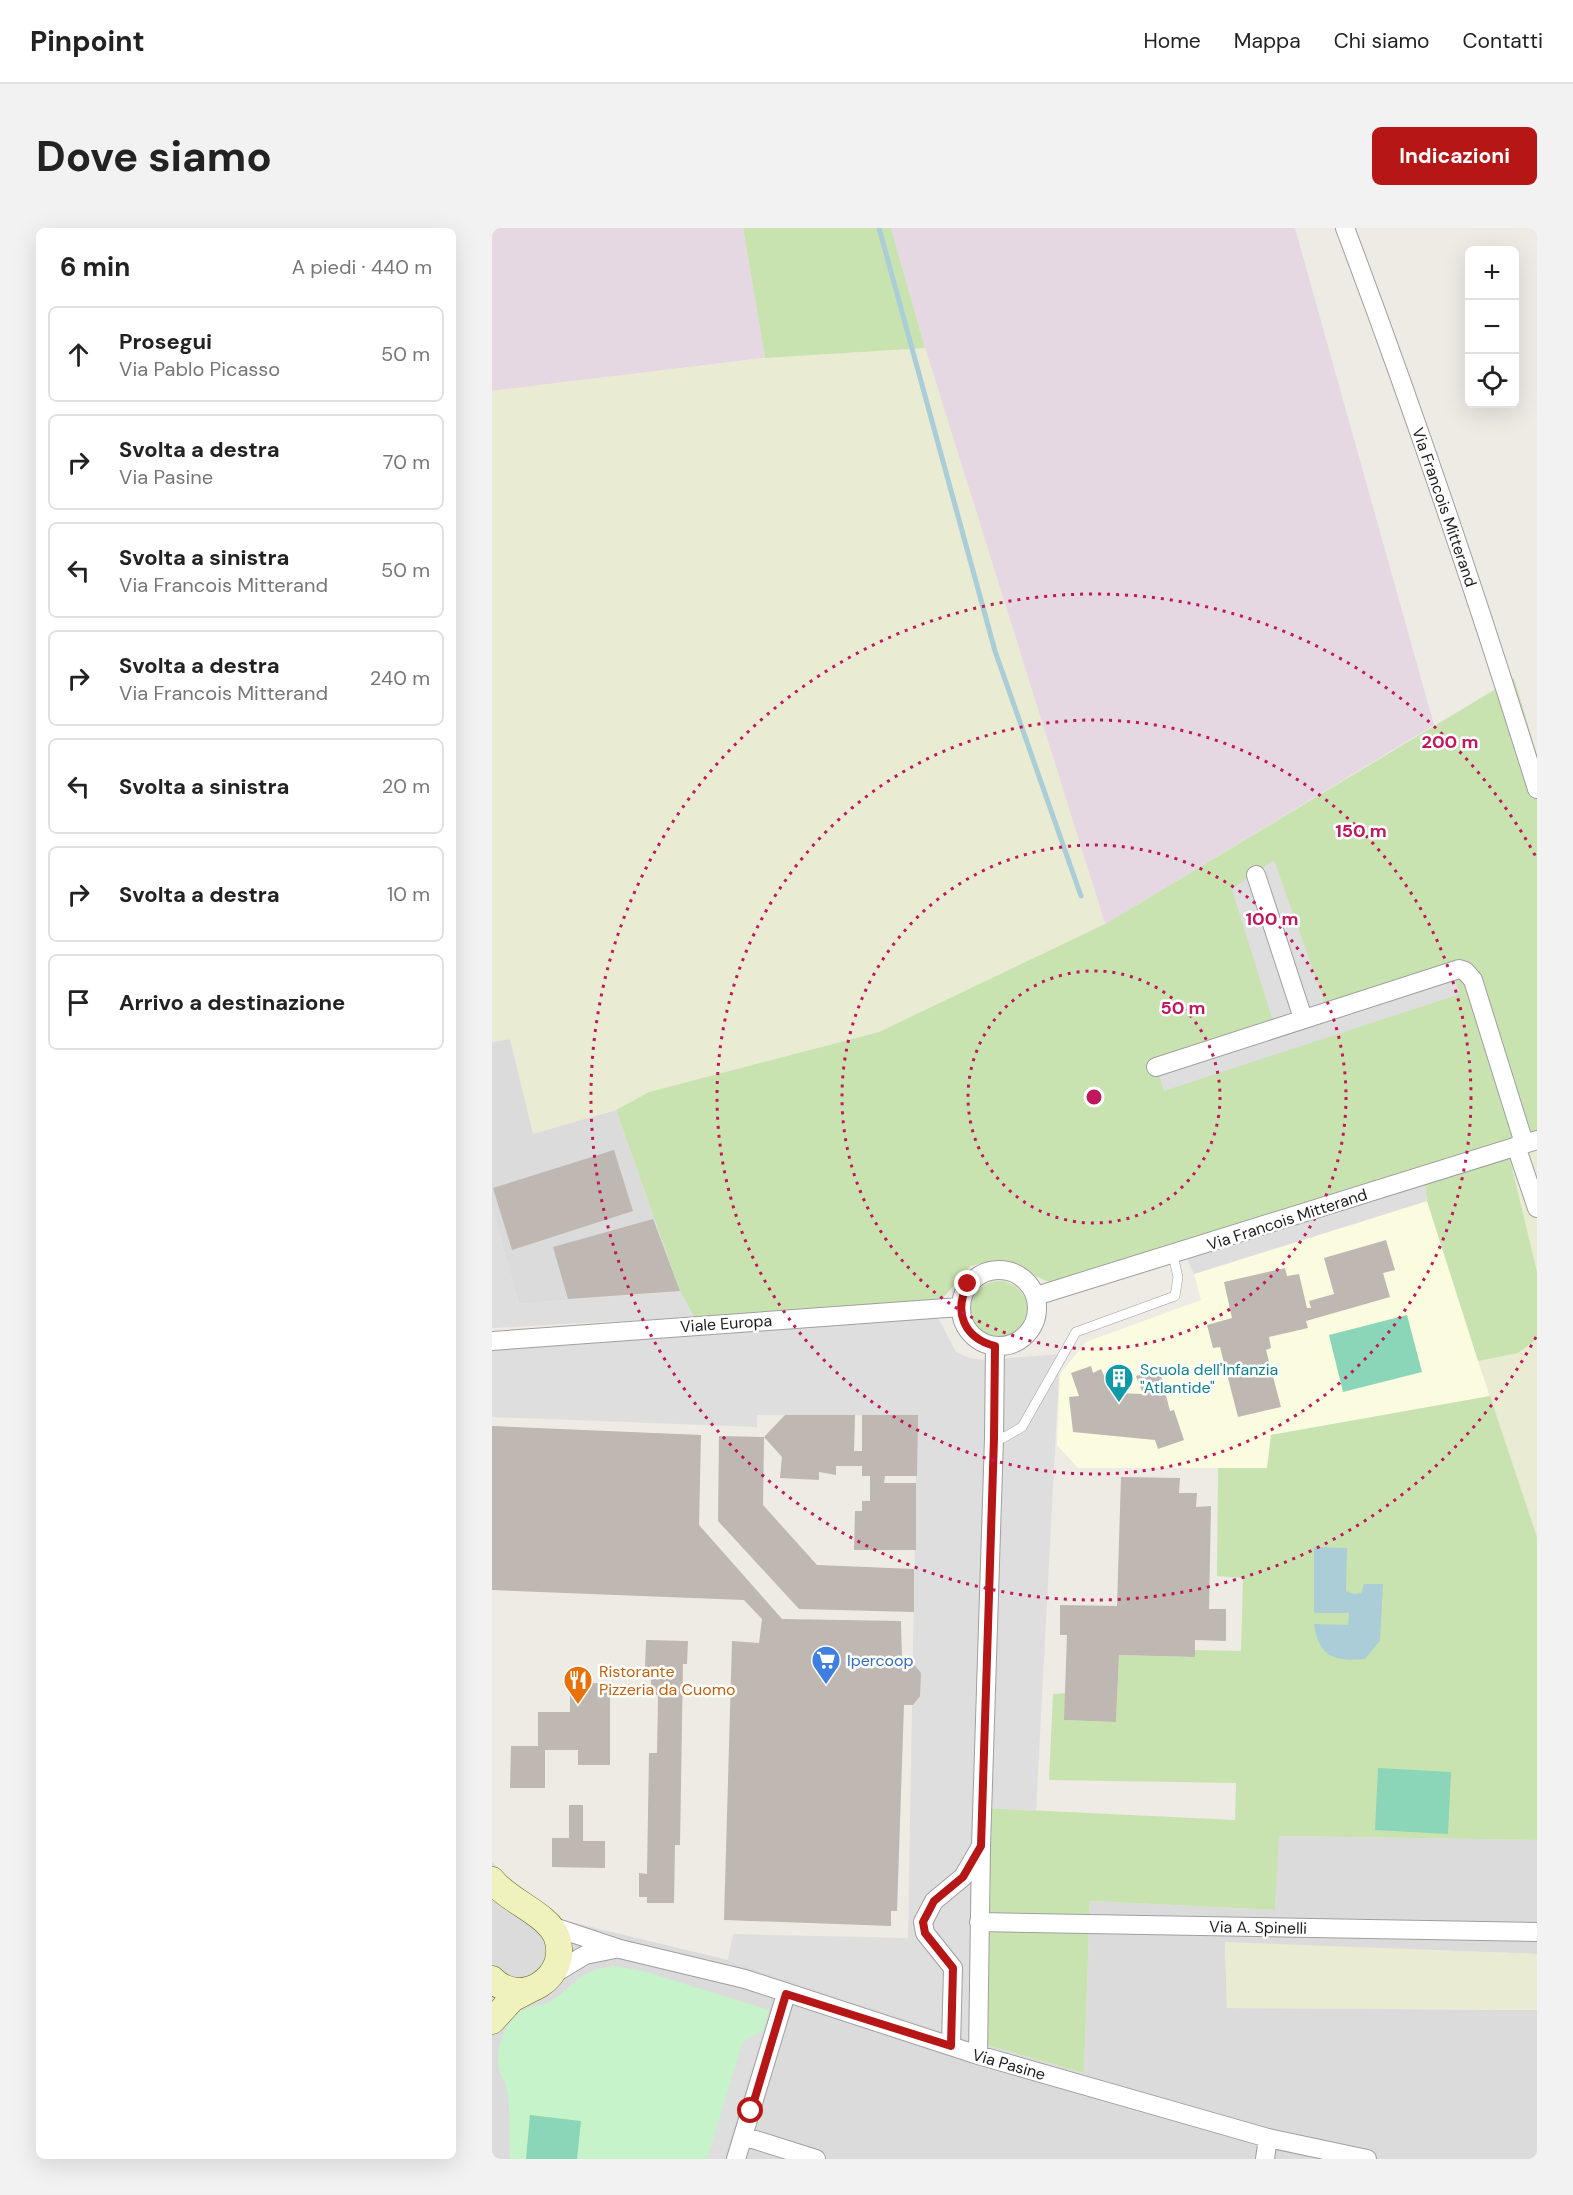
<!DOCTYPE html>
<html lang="it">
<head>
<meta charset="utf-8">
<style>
	body { margin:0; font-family:"DM Sans",sans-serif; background:#f2f2f2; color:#222 }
	.controls { position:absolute; right:18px; top:18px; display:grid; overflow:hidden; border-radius:9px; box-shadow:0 6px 24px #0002 }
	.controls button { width:54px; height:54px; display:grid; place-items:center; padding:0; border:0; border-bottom:2px solid #e0e0e0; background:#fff; color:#222; font:30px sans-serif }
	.stop { position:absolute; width:18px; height:18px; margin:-14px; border:4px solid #b61615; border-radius:50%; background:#fff }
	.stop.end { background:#b61615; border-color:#fff; box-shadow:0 2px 6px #0008 }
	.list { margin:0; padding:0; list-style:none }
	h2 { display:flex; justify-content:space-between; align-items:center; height:78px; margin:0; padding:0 24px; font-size:26px }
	h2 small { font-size:20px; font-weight:400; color:#767676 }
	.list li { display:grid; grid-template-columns:39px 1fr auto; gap:18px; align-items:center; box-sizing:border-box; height:96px; margin:0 12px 12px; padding:0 12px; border:2px solid #e0e0e0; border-radius:9px }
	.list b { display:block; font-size:22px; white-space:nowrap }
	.list p { margin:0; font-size:20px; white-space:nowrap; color:#767676 }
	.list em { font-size:20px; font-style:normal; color:#767676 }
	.icon { flex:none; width:33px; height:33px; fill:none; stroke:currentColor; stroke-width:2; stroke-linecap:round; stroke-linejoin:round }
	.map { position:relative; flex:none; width:1045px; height:1931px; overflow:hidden; border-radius:9px }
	header { display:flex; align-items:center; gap:36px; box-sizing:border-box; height:84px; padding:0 30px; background:#fff; border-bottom:2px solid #e0e0e0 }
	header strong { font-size:28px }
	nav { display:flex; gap:33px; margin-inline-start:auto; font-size:21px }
	.intro { display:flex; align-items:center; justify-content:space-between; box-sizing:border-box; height:144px; padding:0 36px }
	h1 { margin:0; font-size:42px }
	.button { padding:15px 27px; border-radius:9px; background:#b61615; color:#fff; font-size:21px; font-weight:700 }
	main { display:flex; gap:36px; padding:0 36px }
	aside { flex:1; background:#fff; border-radius:9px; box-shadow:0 6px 24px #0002 }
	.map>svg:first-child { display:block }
	.residential { fill:#dcdbdb }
	.industrial { fill:#e6d8e3 }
	.education { fill:#fbfbe0 }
	.farmland { fill:#e9ebd2 }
	.grass { fill:#c9e3b0 }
	.park { fill:#c6f3ca }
	.pitch { fill:#8bd5b8 }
	.parking { fill:#dedede }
	.water { fill:#aacdd7 }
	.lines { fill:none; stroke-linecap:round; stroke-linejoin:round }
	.stream { stroke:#aacdd7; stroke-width:5 }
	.building { fill:#beb7b2 }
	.lane-casing { stroke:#9f9f9f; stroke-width:10 }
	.street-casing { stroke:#9f9f9f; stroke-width:20 }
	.secondary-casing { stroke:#5f6910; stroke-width:27 }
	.lane { stroke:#fff; stroke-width:9 }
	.street { stroke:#fff; stroke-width:18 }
	.secondary { stroke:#f0f2be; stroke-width:26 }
	.route { stroke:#b61615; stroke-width:8 }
	.ring { fill:none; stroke:#c2185b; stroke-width:3; stroke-dasharray:3 6 }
	.labels { text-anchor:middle; stroke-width:5; stroke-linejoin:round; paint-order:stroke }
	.street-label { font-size:16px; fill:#1e1e1e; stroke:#fff }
	.culture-label { font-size:16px; fill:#0d838f; stroke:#fff; text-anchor:start }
	.shop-label { font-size:16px; fill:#366cbe; stroke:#fff; text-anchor:start }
	.food-label { font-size:16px; fill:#c56008; stroke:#fff; text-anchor:start }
	.centre { fill:#c2185b; stroke:#fff; stroke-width:3 }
	.ring-label { font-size:18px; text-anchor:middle; font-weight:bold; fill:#c2185b; stroke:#fff; stroke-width:5; stroke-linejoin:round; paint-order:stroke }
</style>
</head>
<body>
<header>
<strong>Pinpoint</strong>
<nav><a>Home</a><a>Mappa</a><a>Chi siamo</a><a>Contatti</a></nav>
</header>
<div class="intro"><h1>Dove siamo</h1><a class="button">Indicazioni</a></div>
<main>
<aside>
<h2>6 min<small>A piedi · 440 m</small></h2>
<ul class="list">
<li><svg class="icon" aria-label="ahead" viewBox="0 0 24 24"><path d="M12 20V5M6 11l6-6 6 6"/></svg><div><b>Prosegui</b><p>Via Pablo Picasso</p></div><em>50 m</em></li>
<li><svg class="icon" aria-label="right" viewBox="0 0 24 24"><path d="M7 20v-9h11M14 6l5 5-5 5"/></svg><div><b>Svolta a destra</b><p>Via Pasine</p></div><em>70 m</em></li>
<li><svg class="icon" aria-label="left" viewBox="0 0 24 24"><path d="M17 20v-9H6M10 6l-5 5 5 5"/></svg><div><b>Svolta a sinistra</b><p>Via Francois Mitterand</p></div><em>50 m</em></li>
<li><svg class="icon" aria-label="right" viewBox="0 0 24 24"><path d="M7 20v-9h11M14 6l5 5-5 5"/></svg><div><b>Svolta a destra</b><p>Via Francois Mitterand</p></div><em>240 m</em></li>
<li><svg class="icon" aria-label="left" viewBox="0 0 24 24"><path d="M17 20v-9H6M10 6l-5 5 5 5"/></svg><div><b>Svolta a sinistra</b></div><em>20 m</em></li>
<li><svg class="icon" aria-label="right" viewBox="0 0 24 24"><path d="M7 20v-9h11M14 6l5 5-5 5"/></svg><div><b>Svolta a destra</b></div><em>10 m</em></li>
<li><svg class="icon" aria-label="arrive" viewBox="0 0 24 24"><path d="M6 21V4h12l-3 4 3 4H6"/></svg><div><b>Arrivo a destinazione</b></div></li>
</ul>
</aside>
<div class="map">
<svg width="1045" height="1931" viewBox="0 0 1045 1931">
	<rect width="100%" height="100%" fill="#eeebe5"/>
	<!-- residential -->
	<path class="residential" d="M18,811L41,905L124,882L188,1063L27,1076L0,980V814Z
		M786,1608L1045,1612V1726L733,1715L735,1780L1045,1782V1931H0V1634L48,1680L70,1692L236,1732L491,1816L592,1845L598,1673L783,1682Z"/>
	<!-- industrial -->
	<path class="industrial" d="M0,0H251L273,130L0,163Z
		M399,0H803L942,497L613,696L433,120Z"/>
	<!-- education -->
	<path class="education" d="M935,973L998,1168L779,1207L775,1240H586L565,1217L568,1146L594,1114L709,1072L702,1046Z"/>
	<!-- farmland -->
	<path class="farmland" d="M433,120L613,696L387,804L157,864L124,882L41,906L19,811L0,814V163L273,130Z
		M1045,904V1044L1014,913Z
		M1045,1111V1309L986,1133L1026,1125Z
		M733,1714L1045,1726V1782L735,1780Z"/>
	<!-- grass -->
	<path class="grass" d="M251,0H399L433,120L273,130Z
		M1022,450L1045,527V904L1014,914L1045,1044V1111L1026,1125L986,1133L935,973L931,940L557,1054L507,1032L479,1038L442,1080L202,1089L188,1063L124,882L157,864L387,804L613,696Z
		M479 1081a28 28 0 1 1 56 0a28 28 0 1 1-56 0Z
		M998,1168L1045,1309V1612L787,1608L783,1682L598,1673L592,1845L491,1816L494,1580L743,1592L744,1555L557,1552L561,1466L573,1465V1492L624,1494L627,1427L702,1429L703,1422L749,1423L751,1350L725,1348L726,1240H775L779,1207Z"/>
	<!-- park -->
	<path class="park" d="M121,1738L151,1743L277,1782L271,1803L251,1814L215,1931H18C17,1908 19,1880 14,1857C13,1852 8,1847 7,1841C3,1820 13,1791 33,1781C41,1777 51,1778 59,1773C87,1755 82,1744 121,1738Z"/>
	<!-- pitch -->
	<path class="pitch" d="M915,1087L930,1144L851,1164L837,1107Z
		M886,1540L959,1544L956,1606L883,1602Z
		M38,1887L89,1893L85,1931H34Z"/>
	<!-- parking -->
	<path class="parking" d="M782,632L835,781L960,742L968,766L672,863L664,839L783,800L740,661Z
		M930,939L935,973L702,1046L690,1020Z
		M0,980L27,1076L188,1063L202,1089L0,1100Z
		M443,1084L464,1124L477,1130L493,1132L568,1126L544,1583L495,1580L491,1816L236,1732L241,1706L416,1710L425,1187H265V1199L0,1189V1117Z
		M271,1803L231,1931H215L251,1813Z"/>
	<!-- water -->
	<path class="water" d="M822,1319L855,1320L854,1363L862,1366L869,1365L872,1356H891L888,1413L873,1431C842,1434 827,1429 822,1396L856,1397L857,1385H822Z"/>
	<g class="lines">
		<!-- stream -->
		<path class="stream" d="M387,0L503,423L589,668"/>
	</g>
	<!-- building -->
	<path class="building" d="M122,922L141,983L20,1022L1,960Z
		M161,991L188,1063L76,1071L61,1019Z
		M894,1012L903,1042L891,1045L898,1069L814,1093L816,1100L777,1109L779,1120L774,1122L789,1179L746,1189L728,1119L721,1120L715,1097L740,1090L732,1054L793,1040L795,1048L807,1046L815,1080H819L817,1073L842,1066L832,1030Z
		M599,1138L601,1145L609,1141L616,1156L621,1153L625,1165L651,1166L644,1148L667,1140L678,1183L682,1182L692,1212L666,1221L663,1212L581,1204L577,1169L587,1168L579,1145Z
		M293,1187H363L362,1223H370V1187H426L425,1248H393L392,1255H424V1322H362L363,1283H370V1273H378V1248H370V1238H344V1247L327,1244V1252L288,1250L290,1229L272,1209L271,1277L325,1337L422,1341V1384L307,1381L226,1293L227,1208L272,1209Z
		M0,1198L209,1207L207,1297L290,1391L409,1393L410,1434L421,1435L429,1445L428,1468L421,1477H412L405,1683H399V1698L232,1692L240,1413L267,1415L270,1391L252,1372L0,1362Z
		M629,1249L688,1250L687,1265H705L704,1279L719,1278L717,1381H734V1413L703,1412V1429L627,1427L624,1494L572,1492L575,1407H568V1377L625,1378Z
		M154,1412L196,1413L195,1436H191L188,1617H183L182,1675H155V1669H147V1645L155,1646L157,1525H165L166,1467H159V1440H153Z
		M78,1455H118V1537H86V1522H53V1560H18L19,1518H46V1484H78Z
		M77,1577H91V1613H113V1640L60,1639V1610H77Z"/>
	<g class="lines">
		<!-- lane casing -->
		<g class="lane-casing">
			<path id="lane" d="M502,1210H511L530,1199L584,1104L683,1068L686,1049L681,1027"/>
		</g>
		<!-- street casing -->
		<g class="street-casing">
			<path id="street" d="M853,0C923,185 986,372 1045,561
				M764,647L811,790
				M664,839L967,741L973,743L981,752L1032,915
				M1024,918L1045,980
				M469 1080a38 38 0 1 1 76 0a38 38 0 1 1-76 0Z
				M544,1068L1045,912
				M0,1113L468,1079
				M489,1618L502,1210L503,1118
				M487,1694L1045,1704
				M59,1698L128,1721L253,1751L486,1827L776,1910L875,1931
				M60,1747L93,1727L123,1721
				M459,1818L461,1740L433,1705L431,1694L442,1673L471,1649L489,1618L486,1827
				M251,1908L324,1931
				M244,1931L294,1766
				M773,1931L776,1910"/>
		</g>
		<!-- secondary casing -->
		<g class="secondary-casing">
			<path id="secondary" d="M0,1652C17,1674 57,1686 65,1710C78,1749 29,1781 0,1751
				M0,1793L20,1771L39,1761"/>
		</g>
		<!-- lane -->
		<use href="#lane" class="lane"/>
		<!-- street -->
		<use href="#street" class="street"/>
		<!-- secondary -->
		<use href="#secondary" class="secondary"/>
	</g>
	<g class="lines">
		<!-- route -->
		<path class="route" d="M259,1883L294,1766L459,1818L461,1740L433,1705L431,1694L442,1673L471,1649L489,1618L502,1210L503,1118C472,1110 461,1084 476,1056"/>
	</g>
	<!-- distance rings -->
	<g class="ring">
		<circle cx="602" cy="869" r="126"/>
		<circle cx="602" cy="869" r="252"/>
		<circle cx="602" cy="869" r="377"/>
		<path d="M1044 1109A503 503 0 1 1 1044 629"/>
	</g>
	<!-- icons -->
	<defs>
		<g id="building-pin" transform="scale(1.5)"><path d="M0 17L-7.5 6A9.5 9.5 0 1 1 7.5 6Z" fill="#0f9aa8" stroke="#fff"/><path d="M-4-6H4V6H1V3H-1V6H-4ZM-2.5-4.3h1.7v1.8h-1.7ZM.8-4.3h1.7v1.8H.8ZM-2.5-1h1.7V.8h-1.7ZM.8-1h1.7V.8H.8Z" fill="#fff"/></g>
		<g id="supermarket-pin" transform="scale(1.5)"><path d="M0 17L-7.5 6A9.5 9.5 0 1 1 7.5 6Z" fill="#3f7fe0" stroke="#fff"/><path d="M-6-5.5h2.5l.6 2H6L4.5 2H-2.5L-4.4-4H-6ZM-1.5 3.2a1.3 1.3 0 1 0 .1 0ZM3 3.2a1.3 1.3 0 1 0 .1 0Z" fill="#fff"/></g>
		<g id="restaurant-pin" transform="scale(1.5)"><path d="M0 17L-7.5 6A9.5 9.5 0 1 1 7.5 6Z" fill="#e8710a" stroke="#fff"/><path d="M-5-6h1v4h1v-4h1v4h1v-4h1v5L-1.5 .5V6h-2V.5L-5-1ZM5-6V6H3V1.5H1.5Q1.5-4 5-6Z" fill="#fff"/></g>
	</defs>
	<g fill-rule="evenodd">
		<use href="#building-pin" x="627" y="1150"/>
		<use href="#supermarket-pin" x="334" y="1432"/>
		<use href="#restaurant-pin" x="86" y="1452"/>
	</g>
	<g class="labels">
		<!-- street labels -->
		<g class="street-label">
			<text transform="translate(953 279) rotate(71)" y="6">Via Francois Mitterand</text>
			<text transform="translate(795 991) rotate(-18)" y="6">Via Francois Mitterand</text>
			<text transform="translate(234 1095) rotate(-4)" y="6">Viale Europa</text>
			<text transform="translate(766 1699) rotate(1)" y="6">Via A. Spinelli</text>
			<text transform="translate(517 1836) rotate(16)" y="6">Via Pasine</text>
		</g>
		<!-- culture labels -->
		<g class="culture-label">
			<text x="648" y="1147">Scuola dell'Infanzia<tspan x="648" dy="18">"Atlantide"</tspan></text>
		</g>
		<!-- shop labels -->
		<g class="shop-label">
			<text x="355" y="1438">Ipercoop</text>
		</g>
		<!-- food labels -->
		<g class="food-label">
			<text x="107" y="1449">Ristorante<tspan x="107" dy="18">Pizzeria da Cuomo</tspan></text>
		</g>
	</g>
	<circle cx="602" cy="869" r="9" class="centre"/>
	<g class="ring-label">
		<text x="958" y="520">200 m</text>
		<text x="869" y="609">150 m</text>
		<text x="780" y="697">100 m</text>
		<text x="691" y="786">50 m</text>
	</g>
</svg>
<div class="controls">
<button>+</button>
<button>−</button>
<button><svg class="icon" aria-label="locate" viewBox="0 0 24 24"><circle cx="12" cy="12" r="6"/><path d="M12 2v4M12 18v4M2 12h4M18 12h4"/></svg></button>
</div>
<div class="stop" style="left:259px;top:1883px"></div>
<div class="stop end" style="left:476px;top:1056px"></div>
</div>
</main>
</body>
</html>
